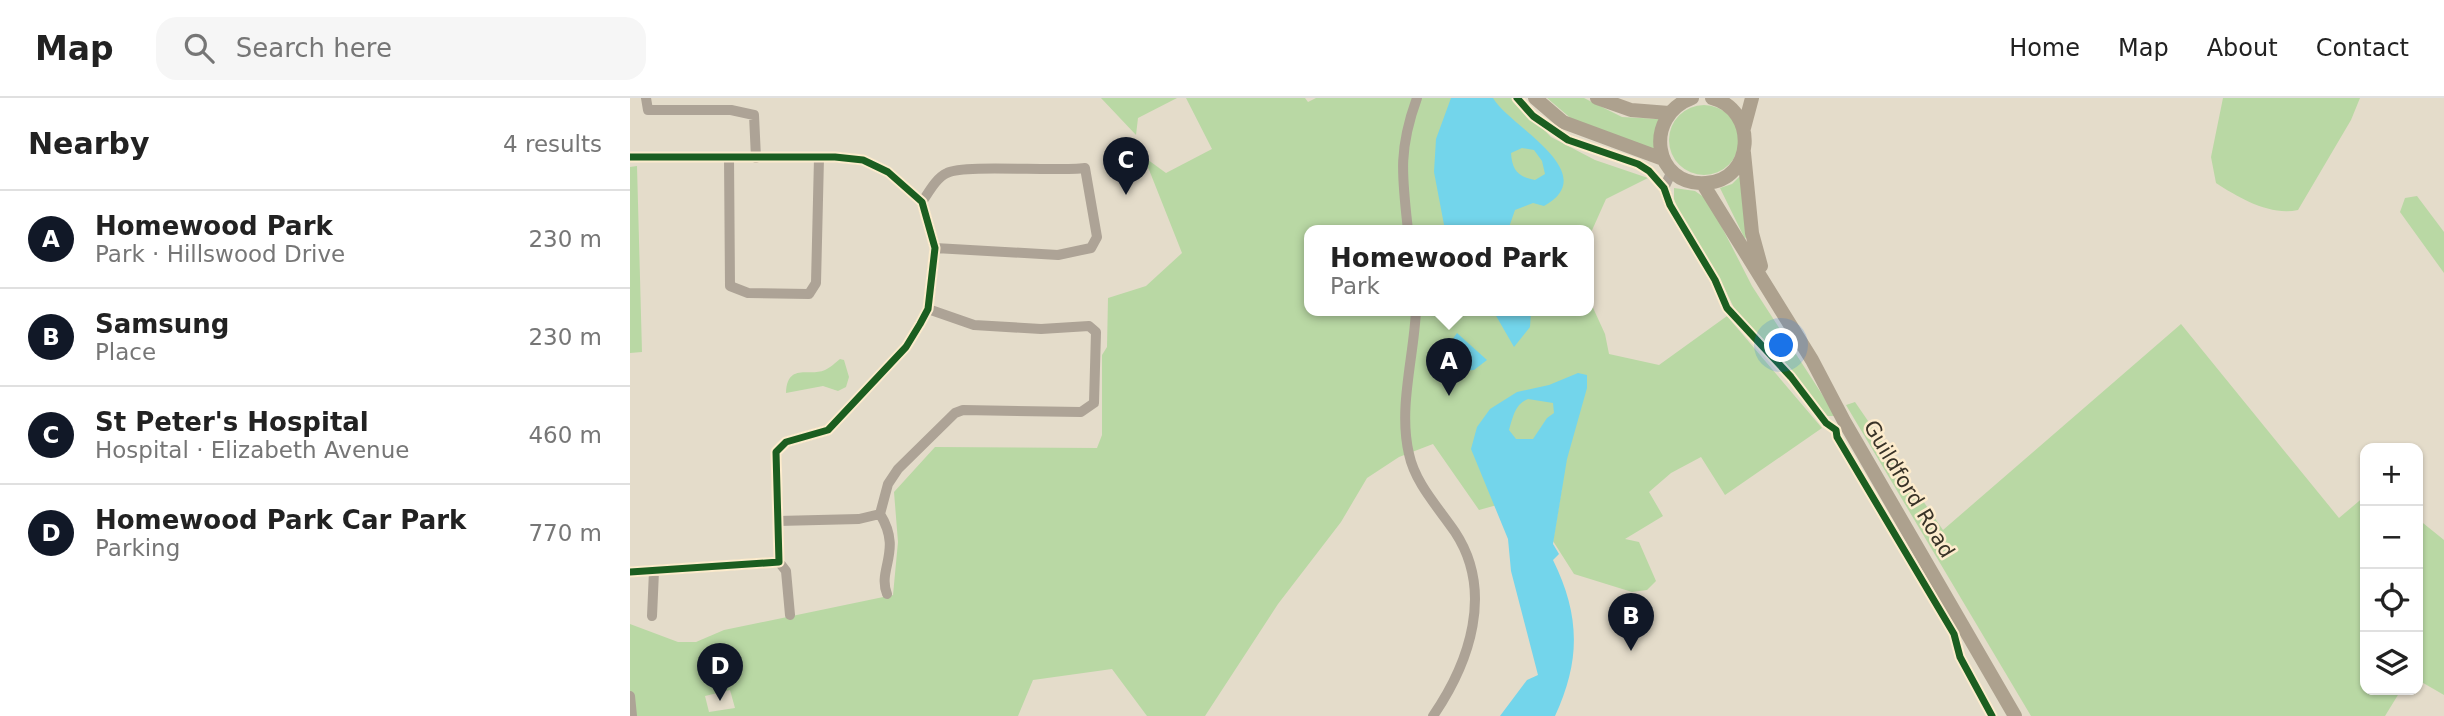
<!DOCTYPE html>
<html lang="en">
<head>
<meta charset="utf-8">
<style>
	body { margin:0; font-family:"DejaVu Sans",sans-serif; background:#f6f6f6; color:#222 }
	.controls { position:absolute; right:21px; bottom:21px; display:grid; overflow:hidden; border-radius:14px; box-shadow:0 2px 5px #0004 }
	.controls button { width:63px; height:63px; display:grid; place-items:center; padding:0; border:0; border-bottom:2px solid #e0e0e0; background:#fff; color:#222; font:35px sans-serif }
	.you { position:absolute; left:1152px; top:248px; width:24px; height:24px; margin:-18px; border:5px solid #fff; border-radius:50%; background:#1a73e8; box-shadow:0 0 0 10px #1a73e833 }
	.badge { display:grid; place-items:center; width:46px; height:46px; border-radius:50%; background:#111827; color:#fff; font-size:23px; font-weight:700 }
	.pin { position:absolute; translate:-50% -58px; filter:drop-shadow(0 2px 4px #0008) }
	.pin::after { content:''; position:absolute; top:37px; width:24px; height:21px; background:inherit; clip-path:polygon(0 0,100% 0,50% 100%) }
	.popup { position:absolute; left:674px; top:127px; width:290px; height:91px; box-sizing:border-box; display:grid; place-content:center; border-radius:14px; background:#fff; filter:drop-shadow(0 2px 5px #0005); font-size:23px; white-space:nowrap; color:#767676 }
	.popup b { font-size:26px; color:#222 }
	.popup::after { content:''; position:absolute; left:50%; top:100%; margin-left:-14px; border:14px solid transparent; border-top-color:#fff }
	.list { margin:0; padding:0; list-style:none }
	h2 { display:flex; justify-content:space-between; align-items:center; height:91px; margin:0; padding:0 28px; font-size:30px }
	h2 small { font-size:23px; font-weight:400; color:#767676 }
	.list li { display:grid; grid-template-columns:46px 1fr auto; gap:21px; align-items:center; box-sizing:border-box; height:98px; padding:0 28px; border-top:2px solid #e0e0e0 }
	.list b { display:block; font-size:26px; white-space:nowrap }
	.list p { margin:0; font-size:23px; white-space:nowrap; color:#767676 }
	.list em { font-size:23px; font-style:normal; color:#767676 }
	.icon { flex:none; width:38px; height:38px; fill:none; stroke:currentColor; stroke-width:2; stroke-linecap:round; stroke-linejoin:round }
	.map { position:relative; flex:none; width:1814px; height:618px; overflow:hidden }
	header { display:flex; align-items:center; gap:42px; box-sizing:border-box; height:98px; padding:0 35px; background:#fff; border-bottom:2px solid #e0e0e0 }
	header strong { font-size:33px }
	nav { display:flex; gap:38px; margin-inline-start:auto; font-size:24px }
	.search { width:490px; height:63px; background:#f6f6f6; display:flex; align-items:center; gap:18px; box-sizing:border-box; padding:0 24px; border-radius:21px; color:#767676; font-size:26px }
	main { display:flex }
	aside { flex:1; background:#fff }
	.map>svg:first-child { display:block }
	.green { fill:#b9d8a4; fill-rule:evenodd }
	.water { fill:#73d5eb; fill-rule:evenodd }
	.lines { fill:none; stroke-linecap:round; stroke-linejoin:round }
	.minor { stroke:#ada396; stroke-width:10 }
	.major { stroke:#ada18e; stroke-width:14 }
	.cycleway-casing { stroke:#fdeccd; stroke-width:11 }
	.cycleway { stroke:#1b5e20; stroke-width:7 }
	.labels { text-anchor:middle; stroke-width:5; stroke-linejoin:round; paint-order:stroke }
	.street-label { font-size:21px; fill:#393327; stroke:#fdeccd }
</style>
</head>
<body>
<header>
<strong>Map</strong>
<div class="search"><svg class="icon" aria-label="search" viewBox="0 0 24 24"><circle cx="10" cy="10" r="6"/><path d="M15 15l6 6"/></svg>Search here</div>
<nav><a>Home</a><a>Map</a><a>About</a><a>Contact</a></nav>
</header>
<main>
<aside>
<h2>Nearby<small>4 results</small></h2>
<ul class="list">
<li><span class="badge">A</span><div><b>Homewood Park</b><p>Park · Hillswood Drive</p></div><em>230 m</em></li>
<li><span class="badge">B</span><div><b>Samsung</b><p>Place</p></div><em>230 m</em></li>
<li><span class="badge">C</span><div><b>St Peter's Hospital</b><p>Hospital · Elizabeth Avenue</p></div><em>460 m</em></li>
<li><span class="badge">D</span><div><b>Homewood Park Car Park</b><p>Parking</p></div><em>770 m</em></li>
</ul>
</aside>
<div class="map">
<svg width="1814" height="618" viewBox="0 0 1814 618">
	<rect width="100%" height="100%" fill="#e4dcca"/>
	<!-- green -->
	<path class="green" d="M471,0H547L508,20L506,37Z
		M556,0H675L678,4L686,0H883L921,39L965,62L1018,80L976,101L959,139V132H679V212H959V201L975,236L979,256L1029,267L1097,218L1192,330L1095,397L1071,359L1041,375L1019,394L1033,418L995,441L1009,444L1026,483L1017,492L1002,494L944,476L923,443L932,389L849,412L803,346L769,359L737,380L711,424L648,506L575,618H517L482,571L403,582L388,618H0V526L48,544H66L94,532L263,497L268,444L264,394L305,349L467,350L472,337V257L477,249L478,200L516,188L552,155L514,59L536,75L582,51ZM100,592L105,610L79,614L75,598Z
		M917,0H954L992,19L1029,21L1027,53L944,23Z
		M1593,0H1730L1721,22L1668,112C1640,118 1609,100 1586,85L1581,59Z
		M1039 42a35 35 0 1 1 70 0a35 35 0 1 1-70 0Z
		M7,68L12,254L0,255V69Z
		M1111,77L1117,137L1115,141L1090,90L1102,86Z
		M1044,90L1065,93L1078,102L1122,188L1206,318H1195L1157,267L1105,212L1088,177L1050,115L1044,101Z
		M1787,98L1814,134V175L1770,114L1775,100Z
		M1551,226L1709,420L1735,398V592H1771L1755,618H1401L1216,307L1225,304L1313,432Z
		M210,261L214,262L219,279L216,289L208,293L193,288L156,295C157,264 180,279 195,272C200,270 206,264 210,261Z
		M1788,421L1814,442V597L1788,582Z"/>
	<!-- water -->
	<path class="water" d="M821,0H863C879,28 974,75 914,108L903,105L885,112L878,132H815L804,74L806,41ZM892,50L904,52L912,63L915,76L905,82C888,79 882,72 881,55Z
		M869,212L901,213L900,229L884,249L865,216Z
		M827,235L857,262L844,272L820,274C814,260 817,248 827,235Z
		M948,275L957,277V290L937,361L923,446L929,456L923,462C950,517 951,562 925,618H870L897,582L908,577L881,473L878,441L841,351L847,329L860,311L887,294L919,287ZM898,301L923,305L924,315L917,320L903,341H886L879,332C883,319 885,306 898,301Z"/>
	<g class="lines">
		<!-- minor -->
		<path class="minor" d="M16,0L18,12H101L124,17L126,60
			M0,59H205L233,62L258,74L292,104L305,150L298,211L290,226L276,249L198,332L156,344L146,354L149,464L0,474
			M99,59L100,188L118,195L179,196L186,185L189,60
			M1042,73L1034,90L1040,107L1085,182L1097,210
			M292,104C299,94 306,80 317,75C335,66 425,74 455,70L467,139L461,150L428,157L305,150
			M778,132C772,78 768,52 787,0
			M786,212C784,259 768,310 779,356C785,385 808,409 825,434C864,493 840,564 803,618
			M250,416C273,453 247,471 257,496
			M148,423L229,421L250,416L258,386L268,371L325,315L333,312L451,314L464,305L466,234L459,228L411,231L344,227L298,211
			M149,464L156,473L160,517
			M22,518L24,473
			M0,598L2,618"/>
		<!-- major -->
		<path class="major" d="M905,0L933,24L1033,61
			M967,0L1001,12L1039,15
			M1062,0C1013,18 1023,89 1076,85C1125,82 1128,12 1082,0
			M1114,30L1122,0
			M1114,55L1122,135L1131,168
			M1073,86L1182,262L1214,323L1385,618"/>
		<!-- cycleway casing -->
		<g class="cycleway-casing">
			<path id="cycleway" d="M887,0L903,18L938,42L1008,66L1019,73L1034,90L1040,107L1085,182L1097,210L1161,279L1196,325L1206,332L1207,339L1324,536L1330,559L1362,618
				M0,59H205L233,62L258,74L292,104L305,150L298,211L290,226L276,249L198,332L156,344L146,354L149,464L0,474"/>
		</g>
		<!-- cycleway -->
		<use href="#cycleway" class="cycleway"/>
	</g>
	<g class="labels">
		<!-- street labels -->
		<g class="street-label">
			<text transform="translate(1279 391) rotate(59)" y="7">Guildford Road</text>
		</g>
	</g>
</svg>
<div class="controls">
<button>+</button>
<button>−</button>
<button><svg class="icon" aria-label="locate" viewBox="0 0 24 24"><circle cx="12" cy="12" r="6"/><path d="M12 2v4M12 18v4M2 12h4M18 12h4"/></svg></button>
<button><svg class="icon" aria-label="layers" viewBox="0 0 24 24"><path d="M12 4l9 5-9 5-9-5zM3 14l9 5 9-5"/></svg></button>
</div>
<div class="you"></div>
<div class="pin badge" style="left:819px;top:298px">A</div>
<div class="popup"><b>Homewood Park</b>Park</div>
<div class="pin badge" style="left:1001px;top:553px">B</div>
<div class="pin badge" style="left:496px;top:97px">C</div>
<div class="pin badge" style="left:90px;top:603px">D</div>
</div>
</main>
</body>
</html>
